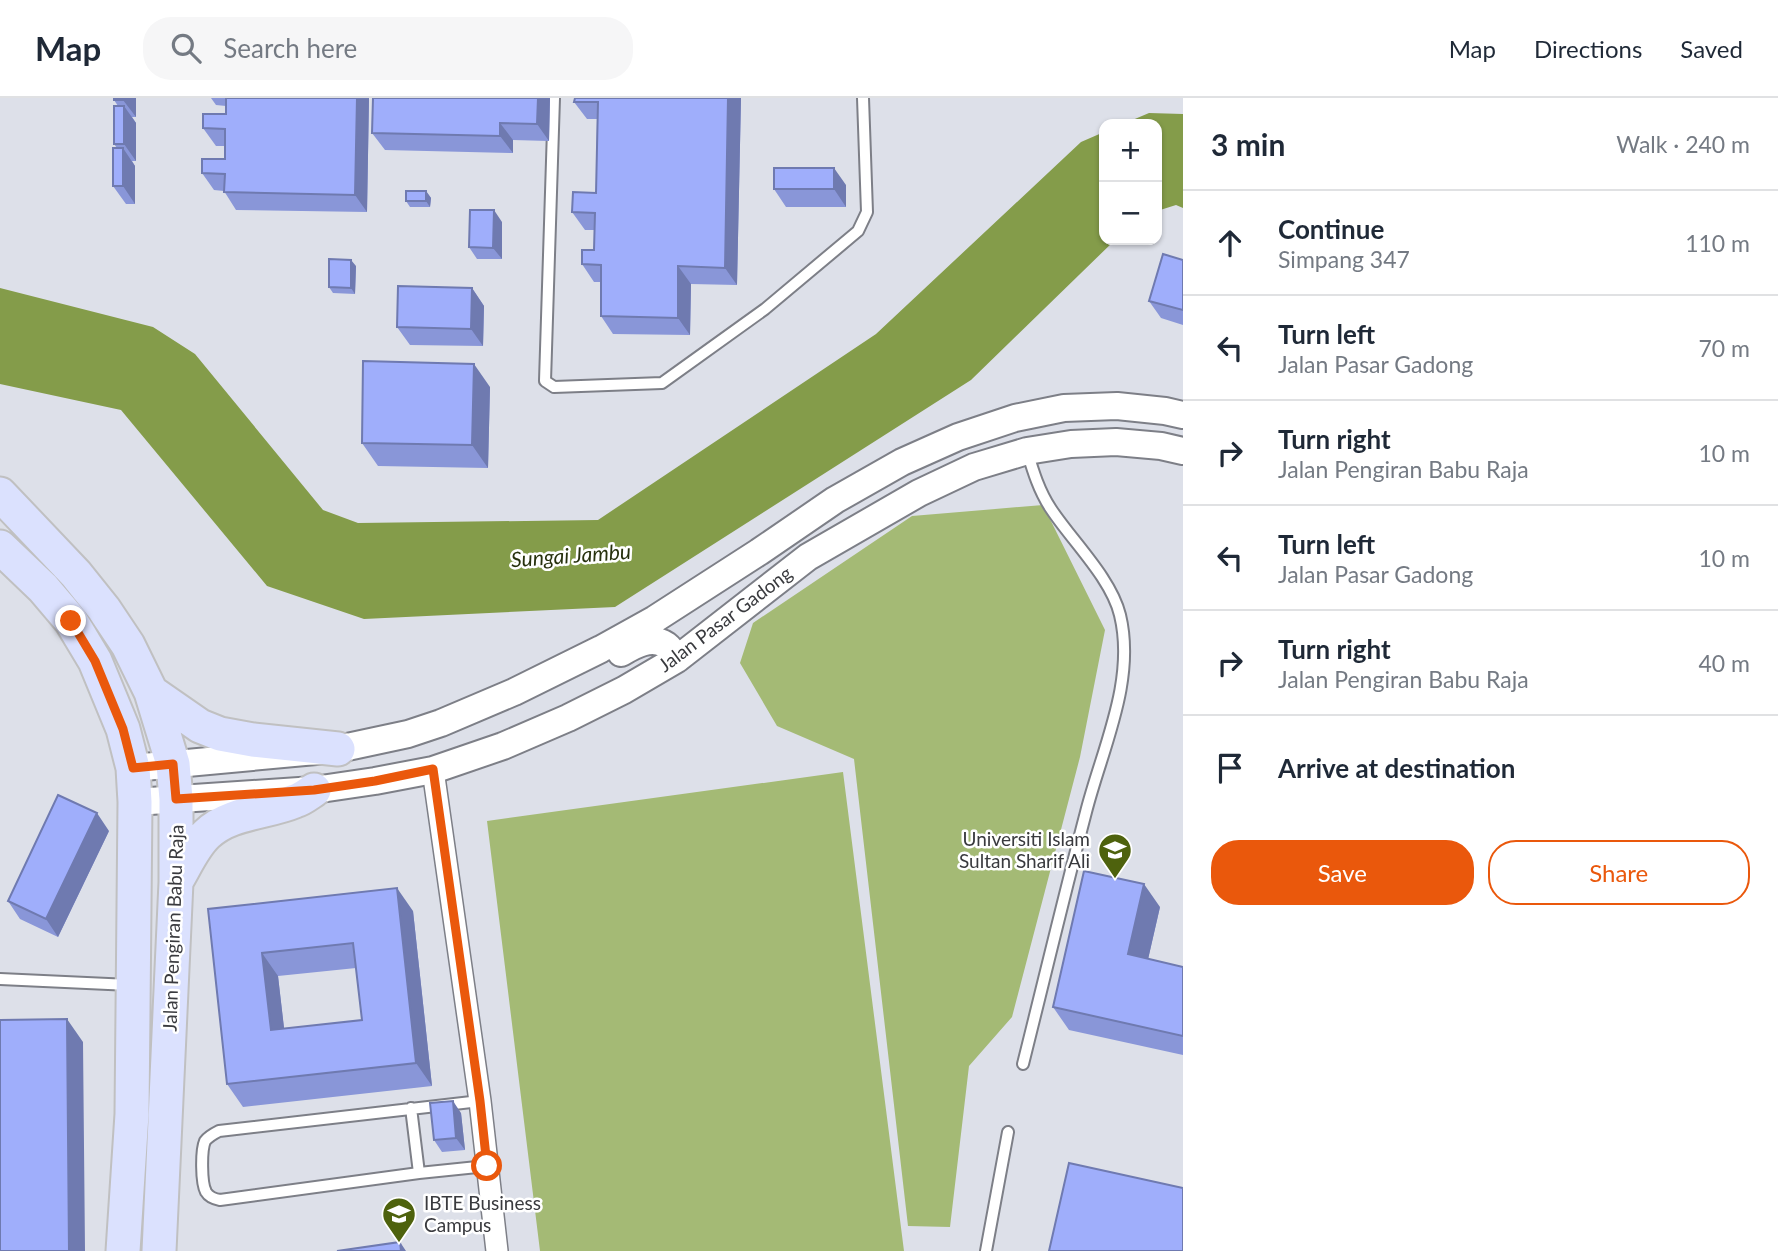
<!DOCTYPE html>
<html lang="en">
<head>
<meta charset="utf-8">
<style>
	body { margin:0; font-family:Lato,sans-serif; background:#f6f6f7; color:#1f2937 }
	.controls { position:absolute; right:21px; top:21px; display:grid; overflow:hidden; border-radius:14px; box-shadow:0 2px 5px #0004 }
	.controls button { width:63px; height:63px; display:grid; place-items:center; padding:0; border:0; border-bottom:2px solid #e0e1e3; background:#fff; color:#1f2937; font:35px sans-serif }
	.stop { position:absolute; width:21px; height:21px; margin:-16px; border:5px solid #ea580c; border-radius:50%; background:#fff }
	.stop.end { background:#ea580c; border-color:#fff; box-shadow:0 2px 7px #0008 }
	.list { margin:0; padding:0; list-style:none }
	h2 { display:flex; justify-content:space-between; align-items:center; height:91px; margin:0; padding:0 28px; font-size:30px }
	h2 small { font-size:23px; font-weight:400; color:#747a83 }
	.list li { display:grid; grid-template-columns:46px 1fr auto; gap:21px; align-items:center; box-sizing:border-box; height:105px; padding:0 28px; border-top:2px solid #e0e1e3 }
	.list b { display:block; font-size:26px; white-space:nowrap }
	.list p { margin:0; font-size:23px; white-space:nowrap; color:#747a83 }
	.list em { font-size:23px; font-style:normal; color:#747a83 }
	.actions { display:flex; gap:14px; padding:21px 28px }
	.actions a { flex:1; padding:16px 0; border:2px solid #ea580c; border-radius:28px; text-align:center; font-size:24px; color:#ea580c }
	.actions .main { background:#ea580c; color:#fff }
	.icon { flex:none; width:38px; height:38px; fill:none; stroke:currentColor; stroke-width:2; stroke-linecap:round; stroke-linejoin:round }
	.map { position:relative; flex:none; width:1183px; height:1153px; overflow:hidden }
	header { display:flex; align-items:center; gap:42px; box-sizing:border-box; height:98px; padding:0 35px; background:#fff; border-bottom:2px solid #e0e1e3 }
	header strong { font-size:33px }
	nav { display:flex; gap:38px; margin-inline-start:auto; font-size:24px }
	.search { width:490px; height:63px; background:#f6f6f7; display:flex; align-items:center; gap:18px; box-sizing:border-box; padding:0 24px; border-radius:28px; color:#747a83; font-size:26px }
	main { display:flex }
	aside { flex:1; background:#fff }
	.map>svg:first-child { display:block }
	.green { fill:#a4ba75 }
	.water { fill:#849c4a }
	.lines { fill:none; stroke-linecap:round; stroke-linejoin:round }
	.service-casing { stroke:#7d7f87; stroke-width:14 }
	.minor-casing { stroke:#7d7f87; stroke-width:24 }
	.tertiary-casing { stroke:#7d7f87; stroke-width:30 }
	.primary-casing { stroke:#c0c0c1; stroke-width:37 }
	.service { stroke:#fff; stroke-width:10 }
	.minor { stroke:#fff; stroke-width:21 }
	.tertiary { stroke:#fff; stroke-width:26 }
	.primary { stroke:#dbe1fe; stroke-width:33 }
	.wall { fill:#8996d8; fill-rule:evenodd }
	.shaded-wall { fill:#6f7ab0 }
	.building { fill:#9faefb; stroke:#6f7ab0; stroke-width:2; fill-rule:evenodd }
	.route { stroke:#ea580c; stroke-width:9 }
	.labels { text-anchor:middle; stroke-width:5; stroke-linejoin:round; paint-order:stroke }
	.street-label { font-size:19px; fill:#393a3e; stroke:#fff }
	.poi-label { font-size:19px; fill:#393a3e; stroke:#fff; text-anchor:end }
	.water-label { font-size:21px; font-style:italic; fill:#27310e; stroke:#fff }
</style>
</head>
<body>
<header>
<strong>Map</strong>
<div class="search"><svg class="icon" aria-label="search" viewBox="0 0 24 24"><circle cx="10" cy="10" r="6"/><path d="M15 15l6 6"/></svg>Search here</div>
<nav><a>Map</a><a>Directions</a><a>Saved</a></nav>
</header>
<main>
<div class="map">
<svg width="1183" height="1153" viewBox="0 0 1183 1153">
	<rect width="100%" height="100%" fill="#dde0e9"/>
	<!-- green -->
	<path class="green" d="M1043,407L1105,532L1080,659L1012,919L969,968L950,1129L908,1128L854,661L777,628L740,565L753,525L912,418Z
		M843,674L904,1153H540L487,723Z"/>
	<!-- water -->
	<path class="water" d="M1149,15L1183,16V110L1176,107L1157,113V26H1123Z
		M1104,34V142H1115L971,282L615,509L364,521L267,488L121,312L0,286V190L153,229L195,256L323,412L358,425L598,422L876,236L1081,44Z"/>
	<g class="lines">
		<!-- service casing -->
		<g class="service-casing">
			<path id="service" d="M554,0L545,283L554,289L662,285L765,211L858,133L867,114L863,0
				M0,881L130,887
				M1023,966C1044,882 1064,798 1086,714C1102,651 1136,583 1120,517C1111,480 1072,443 1051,411C1039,393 1033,373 1027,353
				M480,1003L219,1033C213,1036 209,1038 205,1043C201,1052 201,1085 206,1094C209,1099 214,1101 220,1102L419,1075L487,1068
				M411,1010L419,1075
				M986,1153L1008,1034"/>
		</g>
		<!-- minor casing -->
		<g class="minor-casing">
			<path id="minor" d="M433,672L480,1003L497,1153"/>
		</g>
		<!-- tertiary casing -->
		<g class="tertiary-casing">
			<path id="tertiary" d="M621,555C633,548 651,537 666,547C670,550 674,556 677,561
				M133,670L338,651L408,636L441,625L514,594L601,551L655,521L759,454L835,402L902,364L958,339L1015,320L1064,310L1117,308L1165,313L1183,317
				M135,704L314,692L375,683L433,672L503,648L568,620L624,592L677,561L808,459L919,395L974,369L1027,353L1071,346L1116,344L1161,348L1183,353"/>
		</g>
		<!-- primary casing -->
		<g class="primary-casing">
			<path id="primary" d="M0,396L76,476L104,511L128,547L151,594L173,666L176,701V784L159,1153
				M0,449L43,490L71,523L95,563L123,631L133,670L135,704L132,1016L123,1153
				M151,594L200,628L220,636L253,642L338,651
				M177,782C186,767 194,748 207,736C230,714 267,715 295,703C302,701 308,696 314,692"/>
		</g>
		<!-- service -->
		<use href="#service" class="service"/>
		<!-- minor -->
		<use href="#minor" class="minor"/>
		<!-- tertiary -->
		<use href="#tertiary" class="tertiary"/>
		<!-- primary -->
		<use href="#primary" class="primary"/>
	</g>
	<!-- wall -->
	<path class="wall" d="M136,0V19H132L136,25V63H132L135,68V106H126L113,88L117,50L114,46L118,8L114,2Z
		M211,0H369L367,114L236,112L224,93L214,92L202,75L225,61V48H216L203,30L226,16V8L216,7Z
		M550,0L549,43L513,42V55L385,52L372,35Z
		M575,0H741L737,187L691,186L690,237L613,236L601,218V184H594L582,166L594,152L595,132H585L572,114L596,95L597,21H587L574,4Z
		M846,87V109H786L774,91Z
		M426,93L431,100L430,109H410L406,103Z
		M502,124V161H477L469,149Z
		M1183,162V227L1161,220L1149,203Z
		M356,168L355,196L333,195L329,189Z
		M472,190L484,208L483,248L410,247L397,229Z
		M490,289L488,370L378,368L362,345Z
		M109,733L58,839L20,821L8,803Z
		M1160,809L1148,861L1183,869V957L1069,932L1053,909Z
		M208,811L413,813L432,988L243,1009L227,986ZM356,870L362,922L284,931L278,878Z
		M461,1015L465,1052L442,1054L434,1042Z"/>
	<!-- shaded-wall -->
	<path class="shaded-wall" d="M123,0H136V19L123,2Z
		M357,0H369L367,114L355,97Z
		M538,0H550L549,43L537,26Z
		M728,0H741L737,187L725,170Z
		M124,8L136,25V63L124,46Z
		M500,25L513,42V55L500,38Z
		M123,50L135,68V106L123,88Z
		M834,70L846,87V109L834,91Z
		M426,93L431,100L430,109L426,103Z
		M494,112L502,124V161L493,150Z
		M351,162L356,168L355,196L351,190Z
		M678,168L691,186L690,237L678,220Z
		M472,190L484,208L483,248L471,231Z
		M474,266L490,289L488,370L472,347Z
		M97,715L109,733L58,839L46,821Z
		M1144,786L1160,809L1144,879L1128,856Z
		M397,790L413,813L432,988L416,965Z
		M262,855L278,878L287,955L271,932Z
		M67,921L83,944L85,1153H69Z
		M453,1003L461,1015L465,1052L456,1040Z
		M400,1144L406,1153H401Z"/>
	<!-- building -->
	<path class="building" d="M114,0H123V2H114Z
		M226,0H357L355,97L224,94L225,76L202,75V61H225V31L203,30V16H226Z
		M373,0H538L537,26L500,25V38L372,35Z
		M575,0H728L725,170L678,168V220L601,218V167L582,166V152H594L595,115L572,114L573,94L596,95L598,4H574Z
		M114,8H124V46H114Z
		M113,50H123V88H113Z
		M774,70H834V91H774Z
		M406,93H426V103H406Z
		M470,112H494L493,150L469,149Z
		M1163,156L1183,162V212L1149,203Z
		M329,161L351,162V190L329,189Z
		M398,188L472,190L471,231L397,229Z
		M363,263L474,266L472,347L362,345Z
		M58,697L97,715L46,821L8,803Z
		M1084,773L1144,786L1128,856L1183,869V938L1053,909Z
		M397,790L416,965L227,986L208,811ZM353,845L362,922L271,932L262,855Z
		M67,921L69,1153H0V922Z
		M453,1003L456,1040L434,1042L430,1005Z
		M1069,1065L1183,1090V1153H1049Z
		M400,1144L401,1153H337Z"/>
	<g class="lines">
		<!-- route -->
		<path class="route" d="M71,523L95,563L123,631L133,670L173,666L176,701L314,692L375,683L433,671L480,1003L487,1068"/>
	</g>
	<!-- icons -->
	<defs>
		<g id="university-pin" transform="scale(1.75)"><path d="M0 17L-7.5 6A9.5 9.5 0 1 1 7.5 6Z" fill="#4e620d" stroke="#fff"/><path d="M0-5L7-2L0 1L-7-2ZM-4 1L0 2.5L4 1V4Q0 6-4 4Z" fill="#fff"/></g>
		<g id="school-pin" transform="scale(1.75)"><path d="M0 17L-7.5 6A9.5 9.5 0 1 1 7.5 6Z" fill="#4e620d" stroke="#fff"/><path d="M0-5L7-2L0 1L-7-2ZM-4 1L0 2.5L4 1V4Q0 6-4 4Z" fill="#fff"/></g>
	</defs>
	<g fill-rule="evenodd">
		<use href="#university-pin" x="1115" y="752"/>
		<use href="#school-pin" x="399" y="1116"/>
	</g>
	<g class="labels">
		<!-- street labels -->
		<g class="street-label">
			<text transform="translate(725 521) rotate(-37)" y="7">Jalan Pasar Gadong</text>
			<text transform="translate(173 830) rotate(-88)" y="7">Jalan Pengiran Babu Raja</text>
		</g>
		<!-- poi labels -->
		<g class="poi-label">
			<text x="1090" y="748">Universiti Islam<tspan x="1090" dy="22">Sultan Sharif Ali</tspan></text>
			<text x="424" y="1112" text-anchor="start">IBTE Business<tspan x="424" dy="22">Campus</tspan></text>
		</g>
		<!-- water labels -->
		<g class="water-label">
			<text transform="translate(571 458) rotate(-4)" y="7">Sungai Jambu</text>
		</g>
	</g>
</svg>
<div class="controls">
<button>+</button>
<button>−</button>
</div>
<div class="stop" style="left:487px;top:1068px"></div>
<div class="stop end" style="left:71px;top:523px"></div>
</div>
<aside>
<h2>3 min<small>Walk · 240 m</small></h2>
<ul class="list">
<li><svg class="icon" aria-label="ahead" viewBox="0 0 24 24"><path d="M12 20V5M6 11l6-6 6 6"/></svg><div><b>Continue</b><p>Simpang 347</p></div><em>110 m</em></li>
<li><svg class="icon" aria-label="left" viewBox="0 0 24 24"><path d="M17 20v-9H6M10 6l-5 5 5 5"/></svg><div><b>Turn left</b><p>Jalan Pasar Gadong</p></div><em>70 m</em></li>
<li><svg class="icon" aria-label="right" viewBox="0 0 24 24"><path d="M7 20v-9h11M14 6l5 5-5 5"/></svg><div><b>Turn right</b><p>Jalan Pengiran Babu Raja</p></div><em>10 m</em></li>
<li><svg class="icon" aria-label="left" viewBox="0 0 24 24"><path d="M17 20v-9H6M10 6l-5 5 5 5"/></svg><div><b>Turn left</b><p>Jalan Pasar Gadong</p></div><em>10 m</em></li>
<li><svg class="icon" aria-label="right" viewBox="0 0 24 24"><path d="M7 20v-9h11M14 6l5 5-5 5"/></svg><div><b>Turn right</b><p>Jalan Pengiran Babu Raja</p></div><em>40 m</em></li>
<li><svg class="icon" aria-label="arrive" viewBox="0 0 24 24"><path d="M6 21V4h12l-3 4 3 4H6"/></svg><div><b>Arrive at destination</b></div></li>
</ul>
<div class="actions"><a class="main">Save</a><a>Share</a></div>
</aside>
</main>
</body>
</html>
